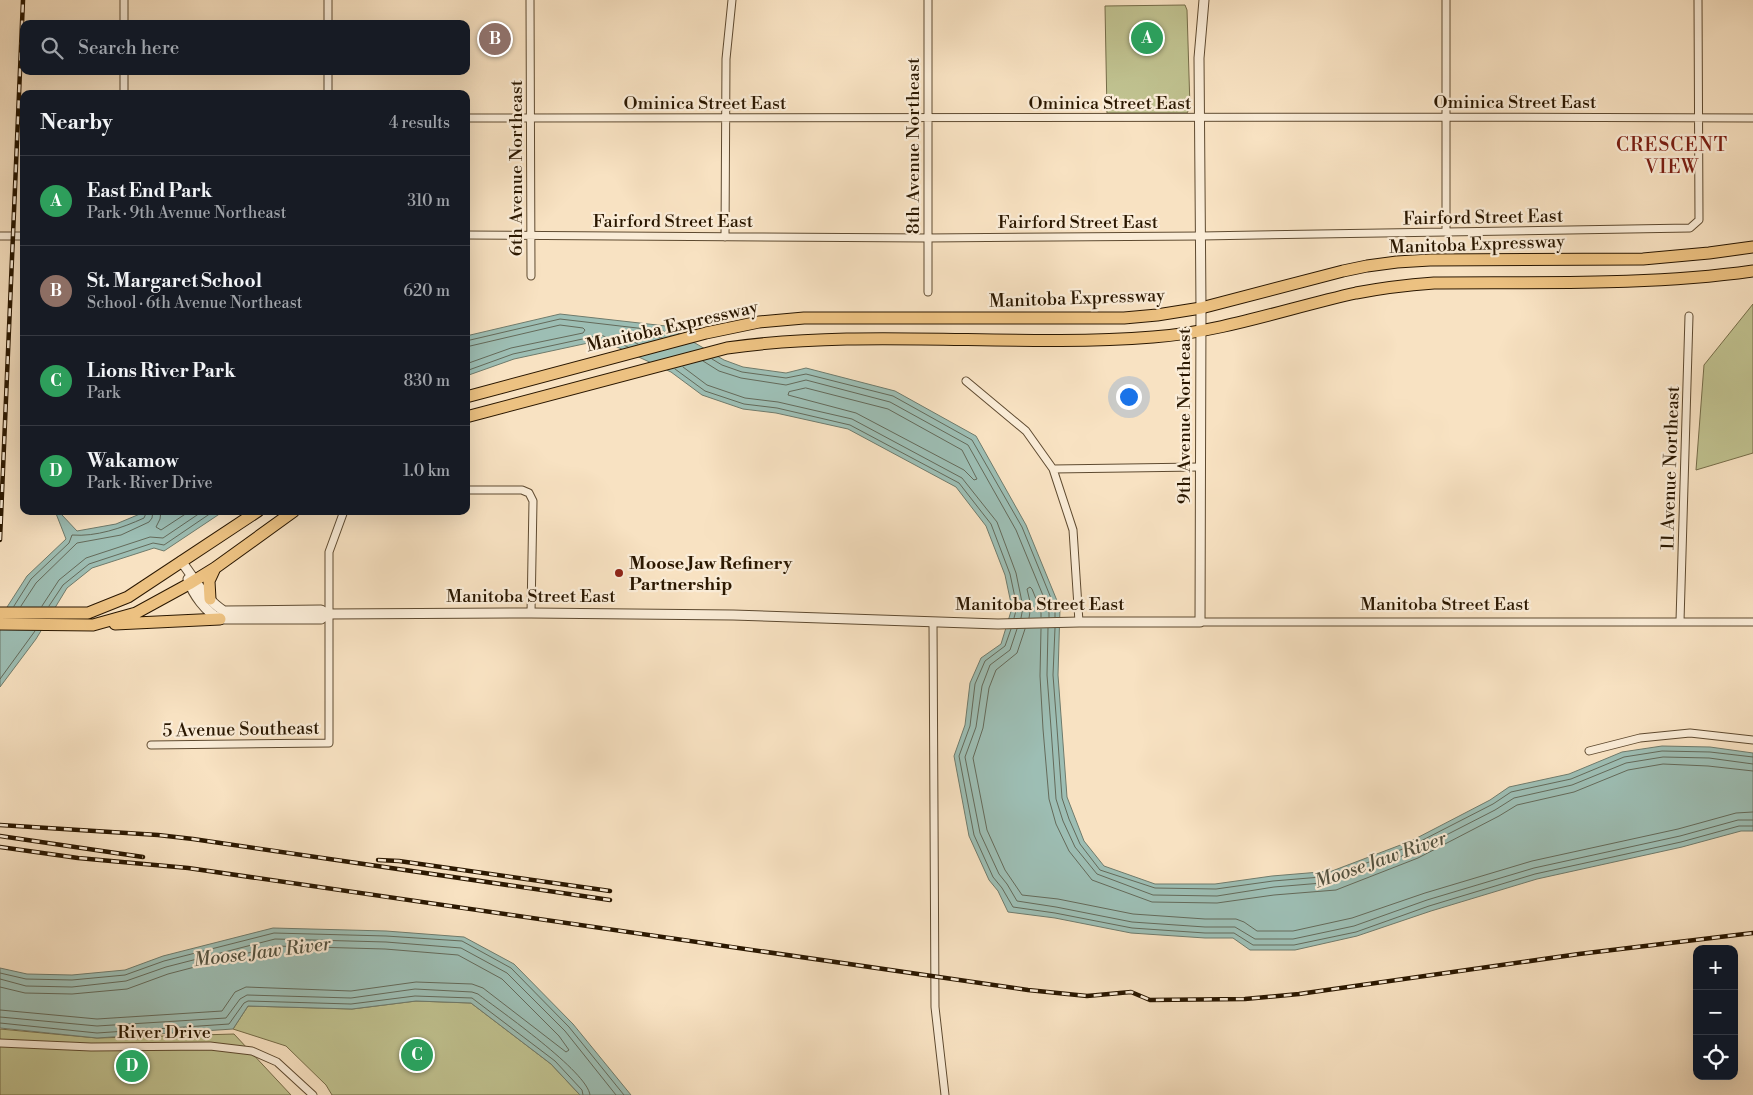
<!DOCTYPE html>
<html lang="en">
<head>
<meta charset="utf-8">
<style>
	body { margin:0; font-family:"Libre Bodoni",serif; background:#20242c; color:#f1f3f6 }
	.controls { position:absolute; right:15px; bottom:15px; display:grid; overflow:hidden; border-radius:10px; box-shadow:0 5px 20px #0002 }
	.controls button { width:45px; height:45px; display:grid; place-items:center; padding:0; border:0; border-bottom:1px solid #363941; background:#171b24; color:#f1f3f6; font:25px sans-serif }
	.you { position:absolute; left:1128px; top:396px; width:18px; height:18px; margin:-12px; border:4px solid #fff; border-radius:50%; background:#1a73e8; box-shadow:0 0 0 8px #1a73e833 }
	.badge { display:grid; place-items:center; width:32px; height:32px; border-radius:50%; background:#0f766e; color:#fff; font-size:16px; font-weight:700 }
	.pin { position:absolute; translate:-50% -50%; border:2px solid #fff; box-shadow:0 1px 5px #0006 }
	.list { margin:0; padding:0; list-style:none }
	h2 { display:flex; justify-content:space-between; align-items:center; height:65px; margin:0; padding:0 20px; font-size:21px }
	h2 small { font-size:16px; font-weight:400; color:#9ea1a6 }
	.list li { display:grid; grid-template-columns:32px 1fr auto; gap:15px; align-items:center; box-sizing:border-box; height:90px; padding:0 20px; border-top:1px solid #363941 }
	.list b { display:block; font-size:19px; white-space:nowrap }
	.list p { margin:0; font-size:16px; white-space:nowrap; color:#9ea1a6 }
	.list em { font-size:16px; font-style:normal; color:#9ea1a6 }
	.icon { flex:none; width:28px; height:28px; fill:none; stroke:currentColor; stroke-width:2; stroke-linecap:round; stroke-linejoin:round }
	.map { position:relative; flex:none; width:1753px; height:1095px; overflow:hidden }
	.search { position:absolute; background:#171b24; box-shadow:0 5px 20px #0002; left:20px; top:20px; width:450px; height:55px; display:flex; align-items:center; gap:12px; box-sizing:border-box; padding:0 18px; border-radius:10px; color:#9ea1a6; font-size:19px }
	.panel { position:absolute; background:#171b24; box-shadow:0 5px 20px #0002; left:20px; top:90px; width:450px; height:425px; border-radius:10px }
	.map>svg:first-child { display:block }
	.green { fill:#c0c290; stroke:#756c48 }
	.water { fill:#9dbeb4; stroke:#6f7b6c }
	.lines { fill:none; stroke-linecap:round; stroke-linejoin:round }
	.shore { stroke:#646a5a; stroke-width:1 }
	.minor-casing { stroke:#5e4a30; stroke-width:9 }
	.tertiary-casing { stroke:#5e4a30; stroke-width:11 }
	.primary-casing { stroke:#2a1700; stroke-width:13 }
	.minor { stroke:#faecd7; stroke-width:7 }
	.tertiary { stroke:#faecd7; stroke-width:9 }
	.primary { stroke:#ecc181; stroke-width:11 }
	.rail-casing { stroke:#2a1700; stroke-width:4.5 }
	.rail { stroke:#faecd7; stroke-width:2.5; stroke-dasharray:8; stroke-linecap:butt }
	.poi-dot { fill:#8f2418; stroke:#faecd7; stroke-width:2 }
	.labels { text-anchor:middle; stroke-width:4.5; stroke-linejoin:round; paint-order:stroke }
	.street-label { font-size:18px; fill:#2a1700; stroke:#faecd7 }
	.poi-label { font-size:18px; font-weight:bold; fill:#2a1700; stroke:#faecd7; text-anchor:start }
	.neighbourhood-label { font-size:19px; letter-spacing:1px; fill:#7a1f14; stroke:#faecd7 }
	.water-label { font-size:19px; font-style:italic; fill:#52513f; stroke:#faecd7 }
</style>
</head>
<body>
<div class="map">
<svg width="1753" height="1095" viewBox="0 0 1753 1095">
	<rect width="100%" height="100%" fill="#f8e2c2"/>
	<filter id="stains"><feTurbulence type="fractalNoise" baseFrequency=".004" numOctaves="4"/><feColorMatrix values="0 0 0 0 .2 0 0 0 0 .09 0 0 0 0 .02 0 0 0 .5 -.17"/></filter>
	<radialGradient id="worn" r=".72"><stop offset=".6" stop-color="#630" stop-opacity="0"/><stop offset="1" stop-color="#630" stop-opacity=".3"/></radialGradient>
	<!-- green -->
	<path class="green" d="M1185,5L1187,10L1190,108L1187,113H1107L1105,6Z
		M1753,304V453L1696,470L1704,365Z
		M416,1001L471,1003L551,1064L580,1095H332L326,1085L286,1046L233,1029L248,1006L352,1009Z
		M0,1029L97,1038L234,1034L291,1095H0Z"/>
	<!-- water -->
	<path class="water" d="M560,314L666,326L724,360L743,367L786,373L806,368L895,391L976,436L1026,525L1060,608L1058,675L1067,797L1084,841L1104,866L1155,884H1215L1272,876L1332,871L1411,841L1490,800L1509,787L1569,774L1622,752L1662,746L1710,747L1753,753V831H1741L1682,847L1537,879L1431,911L1357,936L1295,950H1250L1233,938H1205L1131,933L1055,918L1008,912L998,891L989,880L969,836L954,756L965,725L970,683L981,658L1001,644L1012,608L1005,575L986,526L956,487L848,429L776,413L743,409L702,395L671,372L602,340L514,359L466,376V336Z
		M55,511H61L62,515L77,531L116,524L147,511H224L164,551L154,548L92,568L67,588L36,639L0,687V618L27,576L66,539Z
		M273,928L386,931L464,937L514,964L573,1024L631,1095H580L551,1064L471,1003L416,1001L352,1009L248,1006L233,1029L97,1038L0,1028V968L27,974L72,975L125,970L163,956Z"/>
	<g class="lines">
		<!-- shore -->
		<path class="shore" d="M466,341L560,319L663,331L671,335
			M638,344L623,337L622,334L662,338
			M466,347L560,325L583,328L585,330L583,333L511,348L466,364
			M712,359L722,365L742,372L786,378L806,374L893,396L972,440L1022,527L1055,608V617
			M703,361L719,371L741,378L786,385L806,380L890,402L968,445L1016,530L1049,610V617
			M683,367L707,385L745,398L778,402L852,419L962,478L997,522L1016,573L1023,607L1021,618
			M675,369L705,391L744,404L777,408L850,425L959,483L991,524L1010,574L1017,607L1014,618
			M466,371L513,354L601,335L628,347
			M806,388L888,409L962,450L977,479L974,480L964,470L856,413L788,395L789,392Z
			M161,511L160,519L156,527L161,530L190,511
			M14,606L31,579L69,543L72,535C96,537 122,528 144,518L147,511
			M21,606L36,583L77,543L121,535L149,522L152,518L153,511
			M42,606L59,580L86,558L150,537L163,538L203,511
			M49,606L63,585L89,564L153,543L164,545L214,511
			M1029,618L1031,606L1027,589L1030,587L1032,589L1041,611V617
			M1048,628L1047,675L1051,728L1056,799L1063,821L1075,847L1097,874L1153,895L1217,896L1274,887L1334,882L1415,851L1495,810L1514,798L1572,785L1626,763L1663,757L1709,758L1753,764
			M1055,628L1053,675L1057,728L1062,798L1069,819L1080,844L1100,870L1155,888L1216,889L1273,881L1333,876L1413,845L1493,804L1511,792L1571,779L1624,757L1662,751L1710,752L1753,757
			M1011,629L1005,646L985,661L975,684L970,726L959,756L974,835L993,877L1002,888L1013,907L1055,913L1132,928L1205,933H1234L1253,945H1294L1356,932L1429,906L1535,874L1681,842L1739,826H1753
			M1017,629L1010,650L990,665L982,686L976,727L965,757L980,833L999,874L1007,884L1017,901L1056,907L1132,922L1205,927H1235L1255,939H1293L1354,926L1427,900L1534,868L1680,836L1738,820H1753
			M1025,629L1017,653L996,670L989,688L983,728L973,758L987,830L1005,870L1022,895L1058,899L1133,914L1205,919H1236L1244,922L1257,931H1293L1352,918L1425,893L1532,861L1678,829L1736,813L1753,812
			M1041,629L1040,676L1043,729L1049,799L1056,824L1069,851L1092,880L1152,902L1217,903L1274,895L1336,890L1418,858L1499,816L1517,805L1574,792L1628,770L1663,764L1708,766L1753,771
			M0,679L35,631
			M0,973L26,979L72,980L125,975L164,961L274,933L386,936L462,941L511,968L569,1027L624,1095
			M0,979L26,986L72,987L126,981L166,967L275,939L386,942L461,948L507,973L565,1031L616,1095
			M0,987L25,993L72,994L127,989L168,974L275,946L385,949L458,955L502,979L559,1036L569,1050L566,1052L483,988L472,984L416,982L351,991L246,987L235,992L222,1011L97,1019L0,1010
			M0,1017L97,1026L226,1018L240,999L247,995L351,998L415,989L472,992L478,994C499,1010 588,1072 590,1095
			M0,1023L97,1033L229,1024L244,1003L248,1001L351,1004L415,996L472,998L555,1061L582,1090L583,1095"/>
		<!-- minor casing -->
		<g class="minor-casing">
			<path id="minor" d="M530,0L531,276
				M1446,0V232
				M124,24V0
				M328,24V0
				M124,71V94
				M328,94V71
				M466,118L1445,117L1753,118
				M466,235L927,238L1201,236L1690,228L1699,220L1698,0
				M0,236H24
				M725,237L726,59L732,0
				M928,292V0
				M966,381L1026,431L1053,469L1073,530L1079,622
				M1053,469L1199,467
				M466,490H522L529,493L533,501L531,613
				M1680,621L1689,316
				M933,622L935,1007L945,1095
				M1200,622H1753
				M151,745L329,743V552L344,511
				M1589,751L1640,738L1690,733L1753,740
				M0,1043L91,1047L210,1046L252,1051L277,1062L313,1095"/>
		</g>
		<!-- tertiary casing -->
		<g class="tertiary-casing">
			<path id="tertiary" d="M181,561C194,578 206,600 224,611L321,610L328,614L531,613L733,615L998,624L1079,622H1200L1201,308L1199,58L1204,0
				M188,579C193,595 206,612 220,619H321L328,614"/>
		</g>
		<!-- primary casing -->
		<g class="primary-casing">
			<path id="primary" d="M466,397L706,333L759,322L804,318H1124L1157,315L1201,308L1343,271L1367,266L1397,262L1430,260L1643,259L1709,253L1753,247
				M466,417L727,348C868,328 1012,348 1153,337C1222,332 1288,308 1356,293C1382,288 1407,285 1434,283C1540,282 1647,286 1753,271
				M210,599L209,581L215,568
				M0,613H88L128,597L258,511
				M0,624L93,625L136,613L189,584L215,568L294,511
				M115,624L220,619"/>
		</g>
		<!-- minor -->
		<use href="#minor" class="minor"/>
		<!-- tertiary -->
		<use href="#tertiary" class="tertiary"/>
		<!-- primary -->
		<use href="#primary" class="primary"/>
		<!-- rail casing -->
		<g class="rail-casing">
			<path id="rail" d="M0,540L23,0
				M0,825L158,835L193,839L610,900
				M0,836L143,857
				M0,847L78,858L188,868L1028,990L1087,996L1131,992L1150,1000L1245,999L1299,994L1579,954L1753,933
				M378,860L399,861L610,891"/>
		</g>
		<!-- rail -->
		<use href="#rail" class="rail"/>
	</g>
	<!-- markers -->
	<circle class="poi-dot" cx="619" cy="573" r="5"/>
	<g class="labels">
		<!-- street labels -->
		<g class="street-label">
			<text x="1515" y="108">Ominica Street East</text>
			<text x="705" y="109">Ominica Street East</text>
			<text x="1110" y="109">Ominica Street East</text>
			<text transform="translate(913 146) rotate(-90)" y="6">8th Avenue Northeast</text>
			<text transform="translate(516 168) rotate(-90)" y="6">6th Avenue Northeast</text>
			<text transform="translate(1483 217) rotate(-1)" y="6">Fairford Street East</text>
			<text x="673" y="227">Fairford Street East</text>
			<text x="1078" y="228">Fairford Street East</text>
			<text transform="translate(1477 244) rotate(-2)" y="6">Manitoba Expressway</text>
			<text transform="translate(1077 298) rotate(-2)" y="6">Manitoba Expressway</text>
			<text transform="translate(672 326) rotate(-13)" y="6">Manitoba Expressway</text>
			<text transform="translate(1184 416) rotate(-90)" y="6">9th Avenue Northeast</text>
			<text transform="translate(1670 468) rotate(-88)" y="6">11 Avenue Northeast</text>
			<text x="531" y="602">Manitoba Street East</text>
			<text x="1040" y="610">Manitoba Street East</text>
			<text x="1445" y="610">Manitoba Street East</text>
			<text transform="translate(241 729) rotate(-1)" y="6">5 Avenue Southeast</text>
			<text x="164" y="1038">River Drive</text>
		</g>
		<!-- poi labels -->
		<g class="poi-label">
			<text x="629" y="569">Moose Jaw Refinery<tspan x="629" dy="21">Partnership</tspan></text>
		</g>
		<!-- neighbourhood labels -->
		<g class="neighbourhood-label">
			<text x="1672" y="151">CRESCENT<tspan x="1672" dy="22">VIEW</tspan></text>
		</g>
		<!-- water labels -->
		<g class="water-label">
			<text transform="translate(1380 859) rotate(-19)" y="7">Moose Jaw River</text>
			<text transform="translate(262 951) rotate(-7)" y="7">Moose Jaw River</text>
		</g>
	</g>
	<rect width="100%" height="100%" filter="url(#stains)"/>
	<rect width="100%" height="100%" fill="url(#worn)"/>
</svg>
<div class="controls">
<button>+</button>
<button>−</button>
<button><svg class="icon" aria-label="locate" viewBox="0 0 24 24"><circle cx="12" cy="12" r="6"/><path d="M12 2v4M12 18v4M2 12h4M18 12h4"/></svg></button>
</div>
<div class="you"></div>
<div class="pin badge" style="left:1147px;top:38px;background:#2e9e5b">A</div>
<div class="pin badge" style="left:495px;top:39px;background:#8d6e63">B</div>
<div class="pin badge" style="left:417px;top:1055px;background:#2e9e5b">C</div>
<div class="pin badge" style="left:132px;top:1066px;background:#2e9e5b">D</div>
<div class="search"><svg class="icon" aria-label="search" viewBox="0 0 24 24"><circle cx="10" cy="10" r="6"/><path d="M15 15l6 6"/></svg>Search here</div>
<section class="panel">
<h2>Nearby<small>4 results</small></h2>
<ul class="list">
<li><span class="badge" style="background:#2e9e5b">A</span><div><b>East End Park</b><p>Park · 9th Avenue Northeast</p></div><em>310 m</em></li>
<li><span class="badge" style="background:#8d6e63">B</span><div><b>St. Margaret School</b><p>School · 6th Avenue Northeast</p></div><em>620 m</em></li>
<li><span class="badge" style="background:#2e9e5b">C</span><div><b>Lions River Park</b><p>Park</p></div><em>830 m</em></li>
<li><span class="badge" style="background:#2e9e5b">D</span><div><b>Wakamow</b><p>Park · River Drive</p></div><em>1.0 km</em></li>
</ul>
</section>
</div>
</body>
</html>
